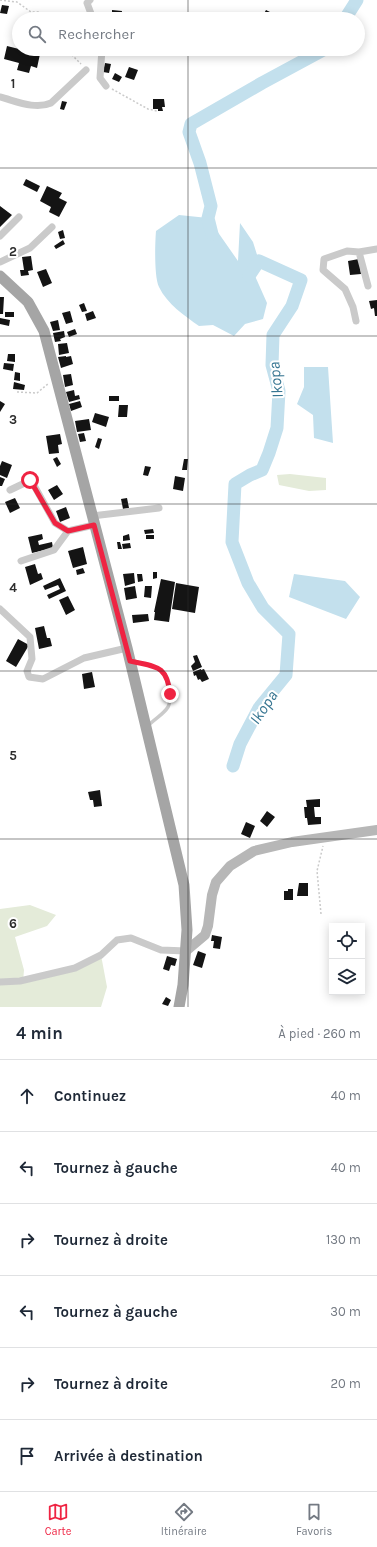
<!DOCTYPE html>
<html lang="fr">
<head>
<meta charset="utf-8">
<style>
	body { margin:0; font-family:Karla,sans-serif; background:#f2f2f3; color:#1f2937 }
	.controls { position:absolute; right:12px; bottom:12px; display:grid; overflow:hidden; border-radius:0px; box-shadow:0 2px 10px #0003 }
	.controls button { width:36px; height:36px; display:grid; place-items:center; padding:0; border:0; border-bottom:1px solid #e0e1e3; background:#fff; color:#1f2937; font:20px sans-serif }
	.stop { position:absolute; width:12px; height:12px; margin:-9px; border:3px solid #ef2342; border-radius:50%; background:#fff }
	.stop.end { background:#ef2342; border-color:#fff; box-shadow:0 1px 4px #0008 }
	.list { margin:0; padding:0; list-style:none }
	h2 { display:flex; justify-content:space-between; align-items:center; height:52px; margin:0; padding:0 16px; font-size:17px }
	h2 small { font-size:13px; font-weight:400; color:#747a83 }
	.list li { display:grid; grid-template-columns:26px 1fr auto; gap:12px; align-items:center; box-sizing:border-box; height:72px; padding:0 16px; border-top:1px solid #e0e1e3 }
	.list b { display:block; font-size:15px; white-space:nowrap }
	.list em { font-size:13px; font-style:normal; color:#747a83 }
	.icon { flex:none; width:22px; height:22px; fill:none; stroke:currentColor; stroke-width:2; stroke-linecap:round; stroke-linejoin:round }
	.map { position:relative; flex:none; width:377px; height:1007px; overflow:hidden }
	.search { position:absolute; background:#fff; box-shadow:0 2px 10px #0003; left:12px; right:12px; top:12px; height:44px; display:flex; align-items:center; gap:10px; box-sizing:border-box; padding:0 14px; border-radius:22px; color:#747a83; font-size:15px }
	.sheet { height:484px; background:#fff }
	nav { display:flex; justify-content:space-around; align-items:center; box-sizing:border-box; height:56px; border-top:1px solid #e0e1e3; background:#fff; font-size:11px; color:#747a83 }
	nav a { display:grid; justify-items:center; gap:2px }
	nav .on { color:#ef2342 }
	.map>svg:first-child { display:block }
	.green { fill:#e4ebd9 }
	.water { fill:#c3e0ed }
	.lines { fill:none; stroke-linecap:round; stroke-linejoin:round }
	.river { stroke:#c3e0ed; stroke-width:13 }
	.building { fill:#141414 }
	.path { stroke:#cacaca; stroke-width:1.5; stroke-dasharray:2 2; stroke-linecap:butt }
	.lane { stroke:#cacaca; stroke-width:3.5 }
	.street { stroke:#cacaca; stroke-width:7 }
	.secondary { stroke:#b7b7b7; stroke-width:10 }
	.primary { stroke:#a5a5a5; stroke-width:11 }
	.route { stroke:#ef2342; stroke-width:5 }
	.grid { fill:none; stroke:#2d2d2d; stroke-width:1; stroke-opacity:0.55 }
	.labels { text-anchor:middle; stroke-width:4; stroke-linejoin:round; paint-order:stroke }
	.water-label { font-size:16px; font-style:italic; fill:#377692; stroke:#fff }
	.grid-label { font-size:13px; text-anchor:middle; font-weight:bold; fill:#2d2d2d; stroke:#fff; stroke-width:4; stroke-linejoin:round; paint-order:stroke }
</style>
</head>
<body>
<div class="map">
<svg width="377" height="1007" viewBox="0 0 377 1007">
	<rect width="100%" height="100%" fill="#fff"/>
	<!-- green -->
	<path class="green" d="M290,474L326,478V490L309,491L279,485L277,475Z
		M30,905L56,915L47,926L15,937L24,970L23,982L75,968L101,955L107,987L101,1007H0V909Z"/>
	<!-- water -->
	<path class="water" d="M179,215L208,218L238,261L240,223L253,242L259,261L255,276L267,303L263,319L245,324L234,336L213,325L199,326C185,316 167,304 159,287C154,277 155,243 156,231Z
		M304,367H328L333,443L314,438L313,415L297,404L304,387Z
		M294,574L345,581L360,597L346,619L289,597Z"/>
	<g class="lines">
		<!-- river -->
		<path class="river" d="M345,19L357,0
			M212,234L208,218L211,206L200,163L189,132L191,124L262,83L325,49
			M233,766L240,744L259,708L286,675L289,634L263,608L248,583L232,542L235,484L250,475L262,470L269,453L277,428L279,391L272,365L273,335L292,306L301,280L259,261L249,276"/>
	</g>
	<!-- building -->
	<path class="building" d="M2,5L9,6L7,14L0,13Z
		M112,10L122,11L121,19H112Z
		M266,10L272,13L269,19H261Z
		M7,46L19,49H36L35,53L40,54L37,68L31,66L29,73L17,70L19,63L4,59Z
		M105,63L111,64L109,73L103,72Z
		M129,67L138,70L134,80L125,77Z
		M115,73L122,77L119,82L112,79Z
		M153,99H164L165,107H162L163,111H158V109H153Z
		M62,101L67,102L64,110L60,109Z
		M26,179L40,186L37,192L23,185Z
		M47,186L62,193L59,198L67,202L59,217L49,212L51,207L40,201Z
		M0,206L12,215L0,227Z
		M63,230L65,238L60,239L58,232Z
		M63,240L65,244L56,249L54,246Z
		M31,256L33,270L28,271L29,275L21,276L20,270H24L22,257Z
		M359,259L361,274L350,275L348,261Z
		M46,269L52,283L43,287L37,272Z
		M0,297H4L3,314H0Z
		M377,300V316H375L374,308L371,309L369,301Z
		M84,303L87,311L82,312L79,305Z
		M70,311L73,322L66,324L62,313Z
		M93,311L96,318L87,321L85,314Z
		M5,312H14V317H5Z
		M0,318L10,320L9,326L0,324Z
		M58,320L60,330L53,331L50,322Z
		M75,329L77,334L69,337L67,332Z
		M64,331L65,337L60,339L61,341L55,342L53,333Z
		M67,343L69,353L59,355L58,344Z
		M8,354H15V362L7,361Z
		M66,356V357L71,356L73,364L61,368L58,357Z
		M4,363L14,364L13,371L3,369Z
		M15,372L20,373V381L14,380Z
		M71,374L73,385L65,387L63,375Z
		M14,382L25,385L24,390L13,389Z
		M74,390L75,396L79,395L80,399L69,402L66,392Z
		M109,396H119V401H109Z
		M0,401L5,404L0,412Z
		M80,401L82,407L71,411L69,404Z
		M119,405H128L127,417H118Z
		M95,413L109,417L106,427L92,422Z
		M89,419L91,430L77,432L75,421Z
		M84,433L86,441L80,442L78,434Z
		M60,434L62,444L58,445L59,453L49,454L46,436Z
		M98,438L102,439L99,449L95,447Z
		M57,457L61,464L57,467L53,459Z
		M184,459H188L187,470H182Z
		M2,461L12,465L7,478L0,475V466Z
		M145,466L151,467L148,476L143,475Z
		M175,476L185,478L183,491L173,489Z
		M0,477L5,479L2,486H0Z
		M57,485L63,494L54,500L48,490Z
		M15,498L20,508L10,513L5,502Z
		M127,498L129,508L123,509L121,499Z
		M66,507L70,518L60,522L56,511Z
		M153,529L154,533L145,534L144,530Z
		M42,534L43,539L38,541L39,545L52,542L53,548L32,553L28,537Z
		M129,534L130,540L123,541V536Z
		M146,535H154V539H146Z
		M117,542H120L122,549H118Z
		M130,543L131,548L123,549L122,544Z
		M83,547L87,564L73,568L68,551Z
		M35,564L38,574L41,573L43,579L30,585L25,567Z
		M83,568L85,573L77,575L76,570Z
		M153,572H157V578L153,579Z
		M134,573L135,583L125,586L123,574Z
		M137,574H142L143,581L138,582Z
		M60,578L66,591L49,599L47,595L60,589L58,585L45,590L43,586Z
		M161,579L175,582L169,622L154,620L155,612H154Z
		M176,583L199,587L195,613L172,609Z
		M135,586L137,598L126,600L124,588Z
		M145,586H152L151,598L144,597Z
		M68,596L75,610L66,615L59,600Z
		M148,614L149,621L133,623L132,615Z
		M44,626L47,638H50L52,646L39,649L35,628Z
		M18,639L29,645L16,667L6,661Z
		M197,655L202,667L193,671L191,666L195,662L193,656Z
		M201,669V670L204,669L209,679L202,682L200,679L198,680L196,675L194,676L193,672Z
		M92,672L95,687L84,689L82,674Z
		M100,790L102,806L94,807L93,800H90L88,792Z
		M320,799V807H314L315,817H321V824L308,825L307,818H305L304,807H307L306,800Z
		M267,811L275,817L267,827L260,821Z
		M246,822L255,826L250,838L241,834Z
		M299,883H308V896H297Z
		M288,889H293V900H284V891H288Z
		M212,935L222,937L220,949L213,948L214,941H211Z
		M198,951L206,954L202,968L193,965Z
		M167,956L177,959L175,966L171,965L169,971L163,969Z
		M166,997L171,1000L168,1006L162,1004Z"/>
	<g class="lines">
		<!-- path -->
		<path class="path" d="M0,0L17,2L31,12H38L46,17L48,19
			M66,49L81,64
			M112,89L148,109L157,111
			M17,392L37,393L49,383
			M321,914L317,871L323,846"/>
		<!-- lane -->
		<path class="lane" d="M133,661C152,666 167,666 170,688C170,694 171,702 168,707C163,715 154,719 148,726"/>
		<!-- street -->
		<path class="street" d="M90,0L87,3L93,19
			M102,49L100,78L106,86
			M0,97C16,101 35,110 51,103L86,70
			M0,236L19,217
			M359,252L368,286
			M0,262L30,248L52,227
			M356,321L353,307L345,289L323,270L324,259L347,251L359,252L377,249
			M10,490L31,480L55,523L68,531L94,525
			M92,516L159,508
			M21,561L54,550L68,531
			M0,609L30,637L32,659L27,671L29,677L43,679L84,658L127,648
			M0,982L20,981L75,968L101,955L117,940L131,938L161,950L186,951"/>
		<!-- secondary -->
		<path class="secondary" d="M186,951L205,935L208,926L212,895L216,882L230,866L254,851L292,842L377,830"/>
		<!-- primary -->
		<path class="primary" d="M0,276L28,302L44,331L127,648L184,885L187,930L183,985L179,1007"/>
	</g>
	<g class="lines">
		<!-- route -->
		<path class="route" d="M30,480L55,523L68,531L94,525L130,661C155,667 167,664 170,694"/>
	</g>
	<!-- grid -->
	<path class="grid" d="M188,0V19M188,49V1007M0,168H377M0,336H377M0,504H377M0,671H377M0,839H377"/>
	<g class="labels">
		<!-- water labels -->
		<g class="water-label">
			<text transform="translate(275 380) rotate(-96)" y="6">Ikopa</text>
			<text transform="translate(263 707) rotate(-56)" y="6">Ikopa</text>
		</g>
	</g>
	<g class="grid-label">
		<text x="13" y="88">1</text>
		<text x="13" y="256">2</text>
		<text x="13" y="424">3</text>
		<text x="13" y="592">4</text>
		<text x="13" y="760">5</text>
		<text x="13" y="928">6</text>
	</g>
</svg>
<div class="controls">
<button><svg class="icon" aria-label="locate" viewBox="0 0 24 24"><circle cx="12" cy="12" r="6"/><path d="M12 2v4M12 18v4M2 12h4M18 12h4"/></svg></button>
<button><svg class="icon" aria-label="layers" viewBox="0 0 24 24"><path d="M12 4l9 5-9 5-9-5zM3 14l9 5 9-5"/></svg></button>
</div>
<div class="stop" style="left:30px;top:480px"></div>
<div class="stop end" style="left:170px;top:694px"></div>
<div class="search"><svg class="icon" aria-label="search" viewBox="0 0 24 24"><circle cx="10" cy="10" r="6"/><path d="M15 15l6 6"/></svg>Rechercher</div>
</div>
<section class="sheet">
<h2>4 min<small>À pied · 260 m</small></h2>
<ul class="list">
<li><svg class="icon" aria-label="ahead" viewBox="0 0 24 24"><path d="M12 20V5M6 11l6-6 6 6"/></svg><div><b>Continuez</b></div><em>40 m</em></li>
<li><svg class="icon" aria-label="left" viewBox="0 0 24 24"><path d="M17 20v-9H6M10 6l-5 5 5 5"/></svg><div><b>Tournez à gauche</b></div><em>40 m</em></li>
<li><svg class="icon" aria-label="right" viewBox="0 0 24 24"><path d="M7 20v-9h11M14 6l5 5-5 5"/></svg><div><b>Tournez à droite</b></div><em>130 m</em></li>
<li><svg class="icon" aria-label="left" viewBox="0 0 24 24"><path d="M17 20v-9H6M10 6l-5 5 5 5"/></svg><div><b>Tournez à gauche</b></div><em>30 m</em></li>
<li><svg class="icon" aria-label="right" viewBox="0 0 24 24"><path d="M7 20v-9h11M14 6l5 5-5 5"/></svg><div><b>Tournez à droite</b></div><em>20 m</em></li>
<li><svg class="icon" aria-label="arrive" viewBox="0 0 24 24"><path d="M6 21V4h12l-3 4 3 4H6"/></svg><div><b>Arrivée à destination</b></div></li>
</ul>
</section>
<nav>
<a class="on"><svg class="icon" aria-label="map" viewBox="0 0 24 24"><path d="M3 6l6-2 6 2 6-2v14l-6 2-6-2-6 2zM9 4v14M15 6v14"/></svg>Carte</a>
<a><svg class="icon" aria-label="directions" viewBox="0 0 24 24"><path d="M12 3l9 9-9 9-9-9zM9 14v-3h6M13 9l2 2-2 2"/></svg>Itinéraire</a>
<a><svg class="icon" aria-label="saved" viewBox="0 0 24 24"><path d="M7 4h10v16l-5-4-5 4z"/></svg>Favoris</a>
</nav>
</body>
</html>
